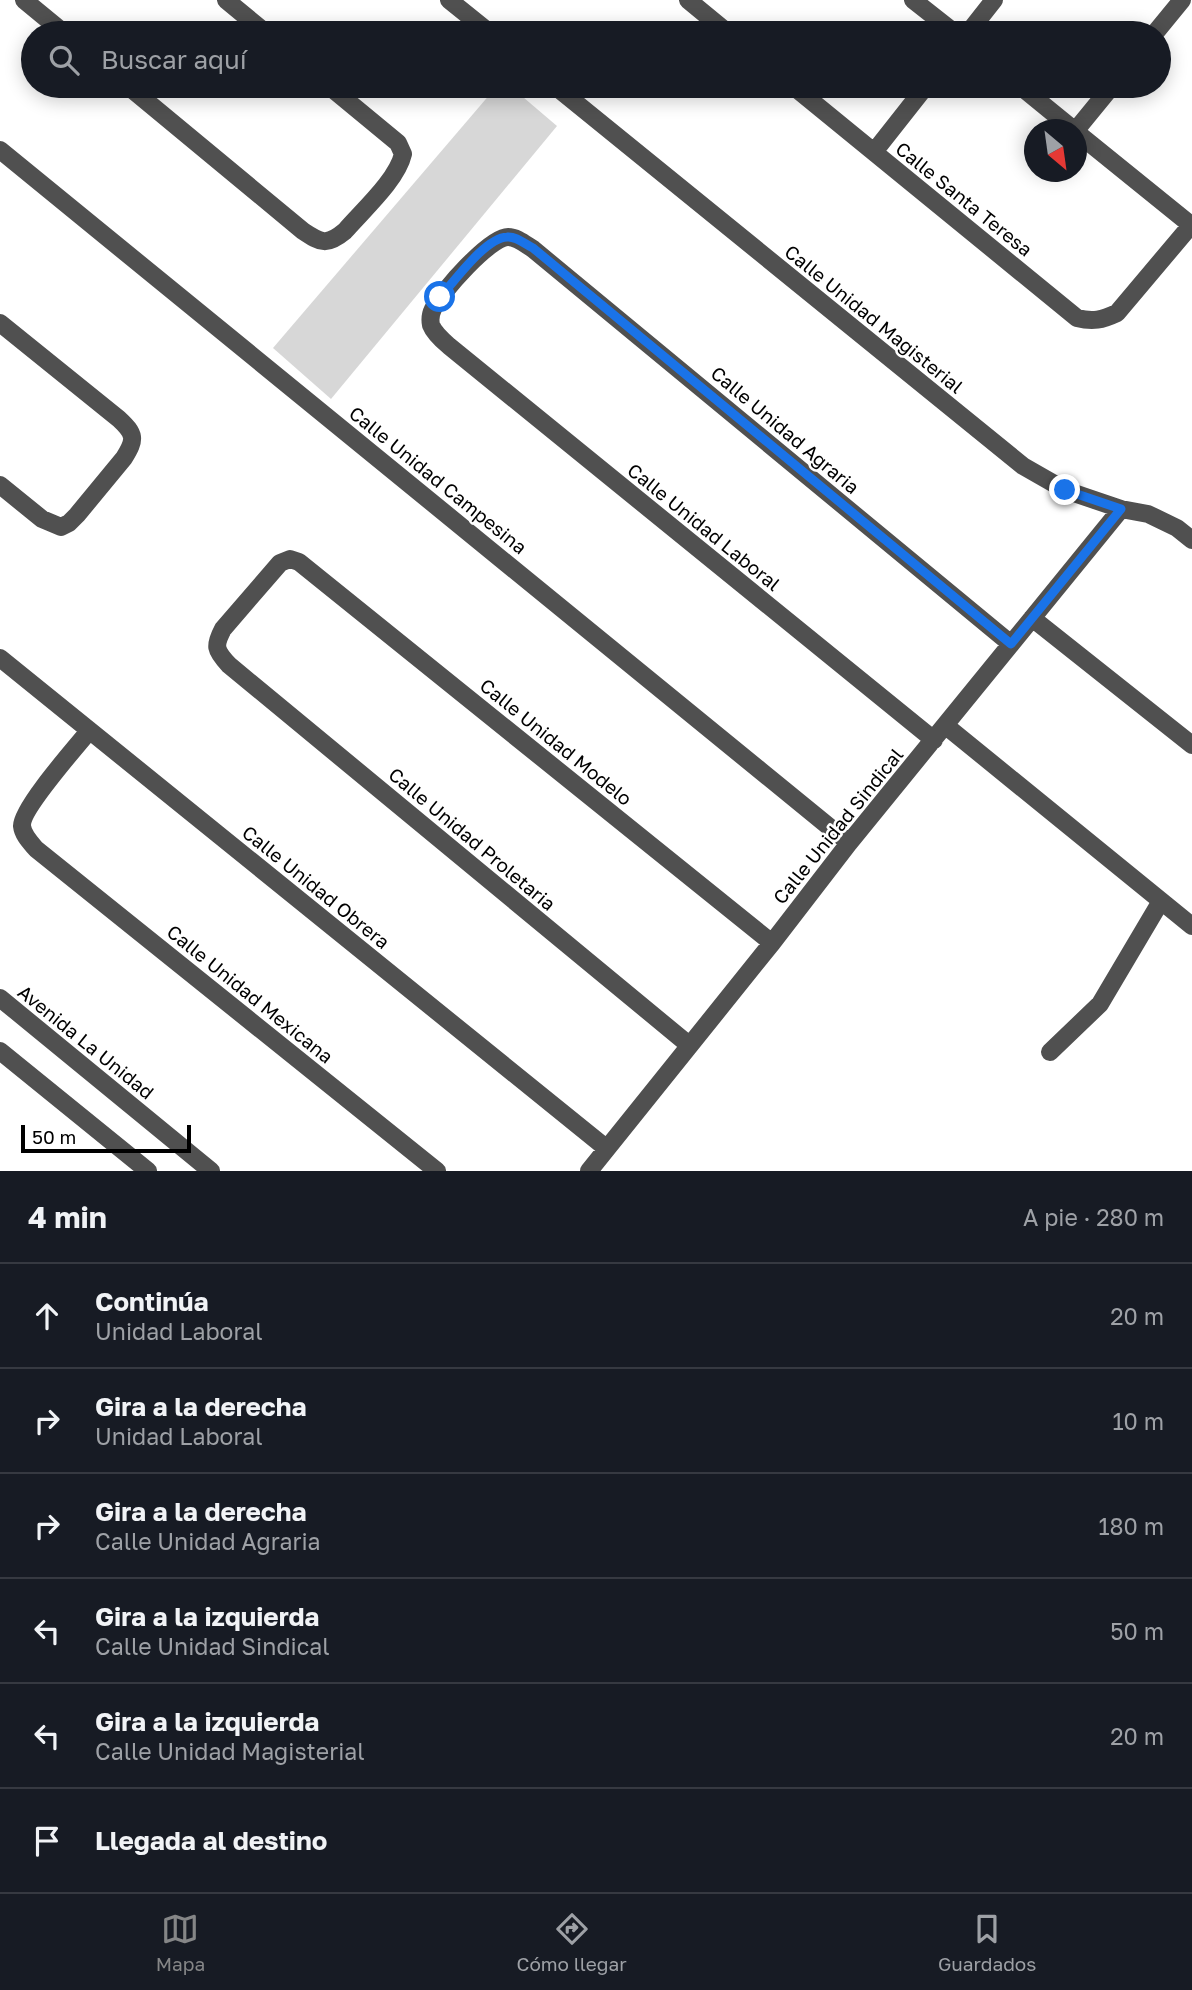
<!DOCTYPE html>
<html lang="es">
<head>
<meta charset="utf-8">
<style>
	body { margin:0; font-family:"Golos Text",sans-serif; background:#242831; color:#f1f3f6 }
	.compass { position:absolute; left:1024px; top:119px; width:63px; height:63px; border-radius:50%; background:#171b24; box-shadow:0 4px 18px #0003; rotate:151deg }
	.scale { position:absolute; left:21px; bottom:18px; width:170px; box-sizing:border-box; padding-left:7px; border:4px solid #000; border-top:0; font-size:19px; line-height:24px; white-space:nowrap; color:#000; -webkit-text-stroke:5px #fff; paint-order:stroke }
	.stop { position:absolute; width:21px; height:21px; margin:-16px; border:5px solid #1a73e8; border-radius:50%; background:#fff }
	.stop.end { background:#1a73e8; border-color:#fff; box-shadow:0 2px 7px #0008 }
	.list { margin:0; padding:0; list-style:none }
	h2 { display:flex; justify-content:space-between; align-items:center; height:91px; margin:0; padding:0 28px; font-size:30px }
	h2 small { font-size:23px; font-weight:400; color:#9ea1a6 }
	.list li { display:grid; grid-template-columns:46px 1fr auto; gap:21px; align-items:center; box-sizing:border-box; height:105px; padding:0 28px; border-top:2px solid #363941 }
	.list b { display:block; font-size:26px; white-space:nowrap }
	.list p { margin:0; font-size:23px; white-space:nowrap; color:#9ea1a6 }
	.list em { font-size:23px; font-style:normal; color:#9ea1a6 }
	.icon { flex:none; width:38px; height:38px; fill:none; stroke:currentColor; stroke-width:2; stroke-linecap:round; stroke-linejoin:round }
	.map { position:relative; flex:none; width:1192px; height:1171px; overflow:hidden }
	.search { position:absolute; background:#171b24; box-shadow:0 4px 18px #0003; left:21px; right:21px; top:21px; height:77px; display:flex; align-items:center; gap:18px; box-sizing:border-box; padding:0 24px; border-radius:38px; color:#9ea1a6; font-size:26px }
	.sheet { height:721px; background:#171b24 }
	nav { display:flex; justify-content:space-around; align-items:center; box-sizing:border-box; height:98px; border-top:2px solid #363941; background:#171b24; font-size:19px; color:#9ea1a6 }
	nav a { display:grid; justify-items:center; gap:4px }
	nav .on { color:#858687 }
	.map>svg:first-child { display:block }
	.green { fill:#d7d7d7 }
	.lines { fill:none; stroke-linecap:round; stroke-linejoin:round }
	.minor { stroke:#505050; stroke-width:18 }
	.route { stroke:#1a73e8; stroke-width:9 }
	.labels { text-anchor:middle; stroke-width:5; stroke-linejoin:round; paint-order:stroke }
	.street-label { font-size:19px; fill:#000; stroke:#fff }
</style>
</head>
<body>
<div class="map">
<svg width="1192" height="1171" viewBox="0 0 1192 1171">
	<rect width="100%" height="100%" fill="#fff"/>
	<!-- green -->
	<path class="green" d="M497,86H510L557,126L331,399L273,348Z"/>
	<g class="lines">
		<!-- minor -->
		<path class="minor" d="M24,0L64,33
			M226,0L266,33
			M449,0L490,33
			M688,0L728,33
			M913,0L955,33
			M968,33L994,0
			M1155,33L1182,0
			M128,86L303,231C321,243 327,246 345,231C363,210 397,180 403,154L398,143L329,86
			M555,86L1023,466L1065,490L1121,509L1148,514L1177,528L1192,540
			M793,86L1077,318C1093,322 1102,320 1117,313L1192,224
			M1020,86L1074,130
			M1076,130L1112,86
			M1076,132L1191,225
			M0,150L849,843
			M874,152L926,86
			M0,323L119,419C135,434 136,439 124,458L77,515L69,523L61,527L42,519L0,485
			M1032,618L1192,745
			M0,658L606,1148
			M946,726L1192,926
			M89,731C76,747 21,809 22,826C23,835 30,842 36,849L437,1171
			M934,740L449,346C442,340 434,333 431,325C430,320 431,313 433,309C441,292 490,237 508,237C517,237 525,244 533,249L1011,644
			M0,998L211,1171
			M689,1045L229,665C215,650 214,646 223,629L280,563L290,559L299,562L772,943
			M0,1051L148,1171
			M1050,1052L1100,1004L1161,901
			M589,1171L772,943L849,843L1121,509"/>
	</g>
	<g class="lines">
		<!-- route -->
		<path class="route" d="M440,297C455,281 485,238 507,237C516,236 525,244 533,248L1011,644L1121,509L1065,490"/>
	</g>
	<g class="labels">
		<!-- street labels -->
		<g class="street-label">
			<text transform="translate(964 199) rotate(39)" y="7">Calle Santa Teresa</text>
			<text transform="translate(874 319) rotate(39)" y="7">Calle Unidad Magisterial</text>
			<text transform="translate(785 430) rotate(40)" y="7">Calle Unidad Agraria</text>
			<text transform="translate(438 480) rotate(39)" y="7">Calle Unidad Campesina</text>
			<text transform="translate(704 527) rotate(39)" y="7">Calle Unidad Laboral</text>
			<text transform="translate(556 742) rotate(39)" y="7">Calle Unidad Modelo</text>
			<text transform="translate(838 826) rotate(-51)" y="7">Calle Unidad Sindical</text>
			<text transform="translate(472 839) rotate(40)" y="7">Calle Unidad Proletaria</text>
			<text transform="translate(316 887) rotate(39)" y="7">Calle Unidad Obrera</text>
			<text transform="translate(250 994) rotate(39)" y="7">Calle Unidad Mexicana</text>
			<text transform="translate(86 1042) rotate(39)" y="7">Avenida La Unidad</text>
		</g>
	</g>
</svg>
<svg class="compass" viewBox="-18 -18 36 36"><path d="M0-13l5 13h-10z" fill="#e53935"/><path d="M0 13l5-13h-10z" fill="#9ea1a6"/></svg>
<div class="scale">50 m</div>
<div class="stop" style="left:440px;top:297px"></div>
<div class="stop end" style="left:1065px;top:490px"></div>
<div class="search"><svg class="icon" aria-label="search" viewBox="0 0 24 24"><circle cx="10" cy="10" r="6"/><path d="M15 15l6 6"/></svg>Buscar aquí</div>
</div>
<section class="sheet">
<h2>4 min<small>A pie · 280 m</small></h2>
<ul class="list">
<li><svg class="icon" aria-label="ahead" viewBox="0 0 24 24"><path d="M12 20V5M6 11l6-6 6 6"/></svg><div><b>Continúa</b><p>Unidad Laboral</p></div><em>20 m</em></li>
<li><svg class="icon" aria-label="right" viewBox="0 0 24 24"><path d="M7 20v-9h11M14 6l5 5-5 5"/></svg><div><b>Gira a la derecha</b><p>Unidad Laboral</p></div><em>10 m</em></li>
<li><svg class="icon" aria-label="right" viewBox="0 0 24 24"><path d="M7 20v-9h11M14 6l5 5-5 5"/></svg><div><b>Gira a la derecha</b><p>Calle Unidad Agraria</p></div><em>180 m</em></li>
<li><svg class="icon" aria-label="left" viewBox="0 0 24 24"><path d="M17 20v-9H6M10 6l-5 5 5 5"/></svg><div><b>Gira a la izquierda</b><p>Calle Unidad Sindical</p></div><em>50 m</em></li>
<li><svg class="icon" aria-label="left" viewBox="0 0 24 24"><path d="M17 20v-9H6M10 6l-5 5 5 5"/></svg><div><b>Gira a la izquierda</b><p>Calle Unidad Magisterial</p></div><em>20 m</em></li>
<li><svg class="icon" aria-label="arrive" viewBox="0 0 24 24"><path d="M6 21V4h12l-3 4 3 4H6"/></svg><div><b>Llegada al destino</b></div></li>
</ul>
</section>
<nav>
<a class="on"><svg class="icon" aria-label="map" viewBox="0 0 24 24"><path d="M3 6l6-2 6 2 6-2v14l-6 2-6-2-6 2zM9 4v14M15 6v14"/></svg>Mapa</a>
<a><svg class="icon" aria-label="directions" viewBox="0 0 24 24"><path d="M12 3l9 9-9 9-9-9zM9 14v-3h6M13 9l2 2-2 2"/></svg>Cómo llegar</a>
<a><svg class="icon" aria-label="saved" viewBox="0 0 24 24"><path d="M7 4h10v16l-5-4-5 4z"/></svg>Guardados</a>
</nav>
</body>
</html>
